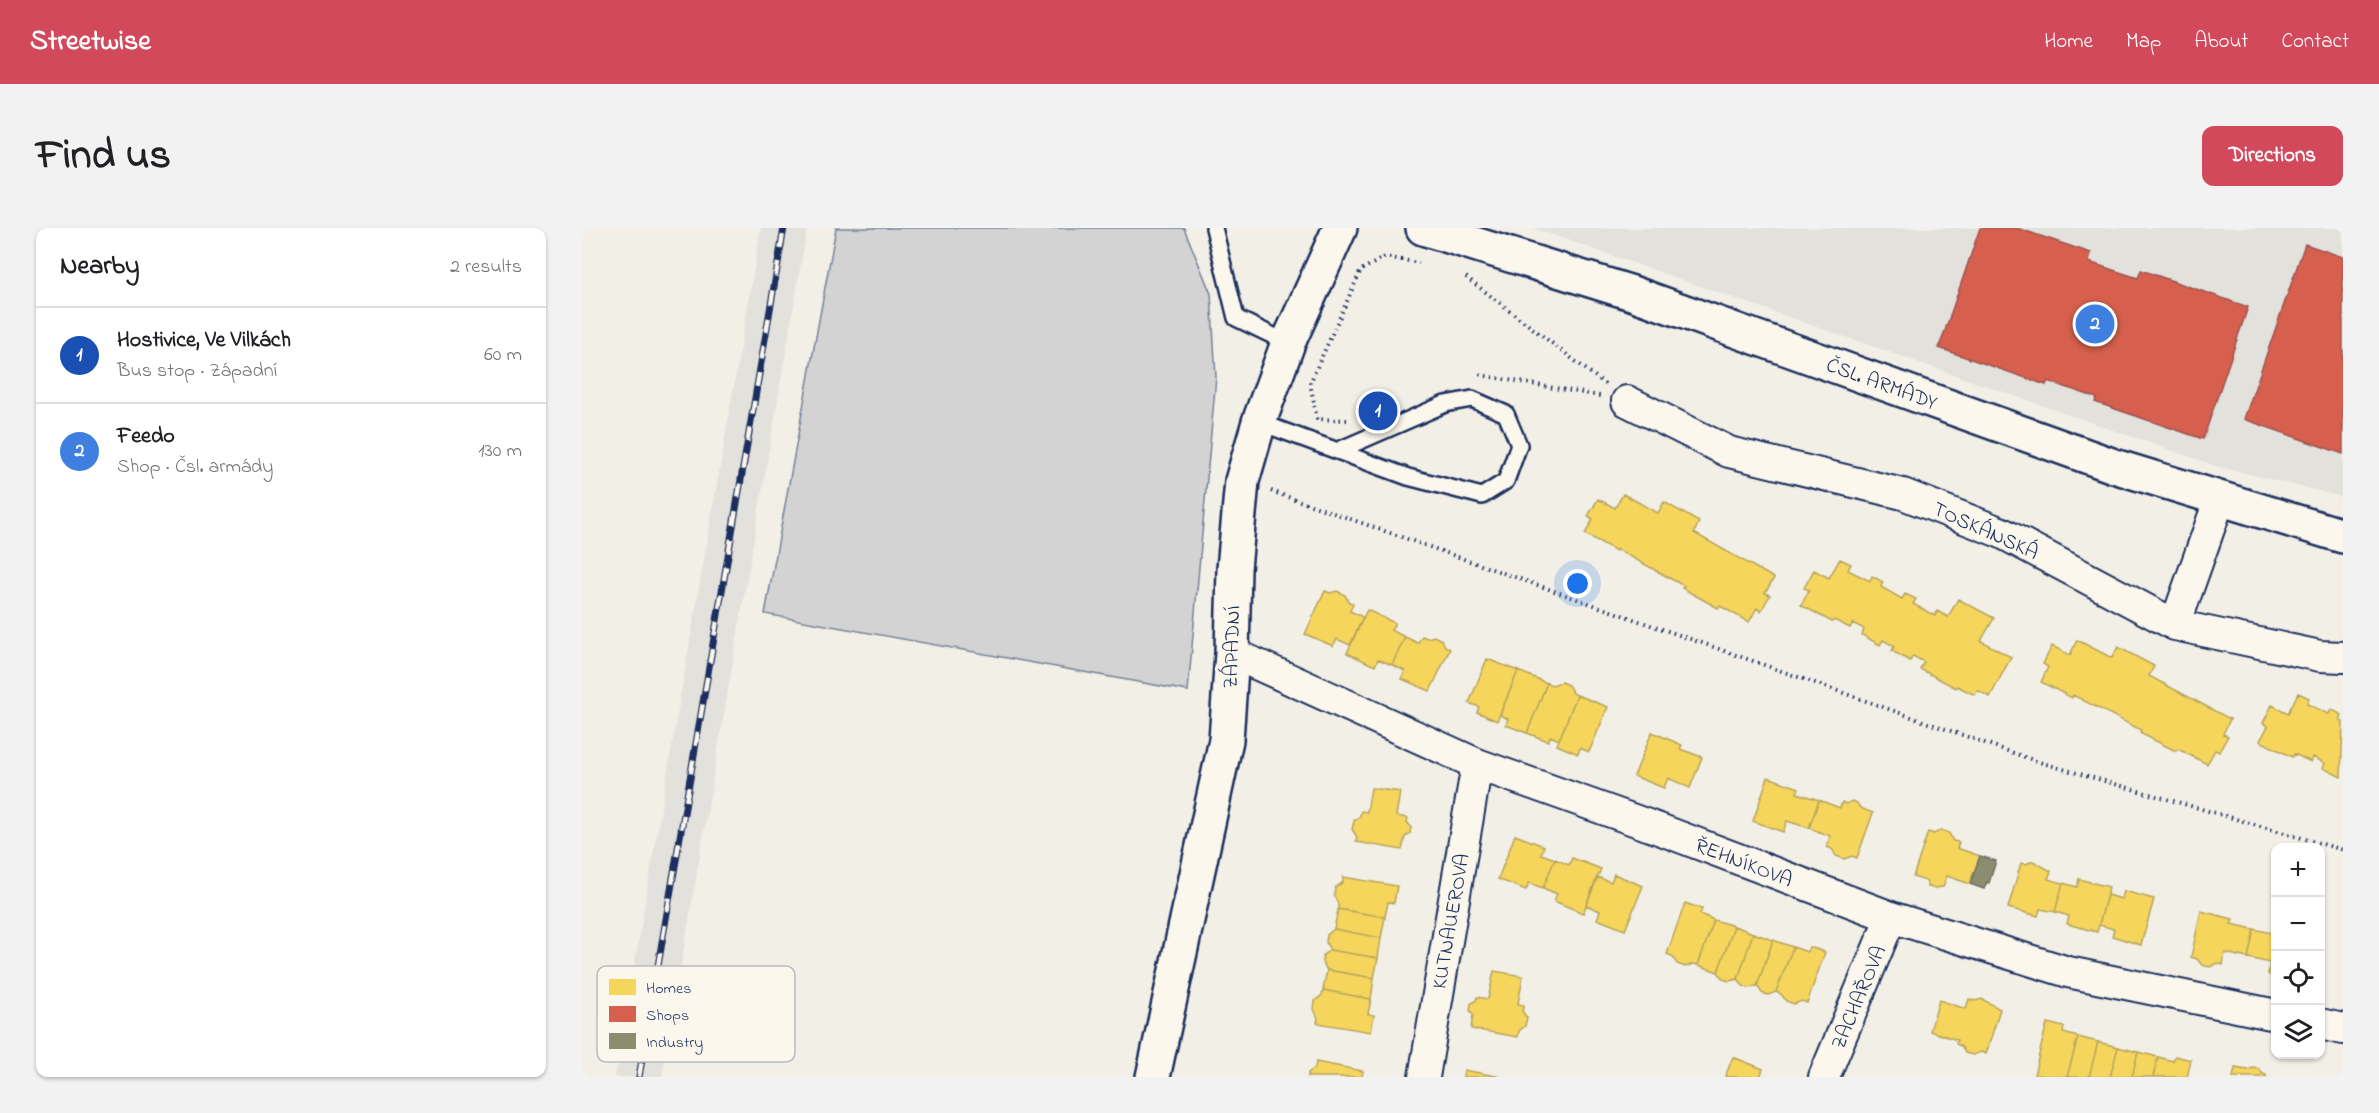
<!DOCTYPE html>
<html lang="en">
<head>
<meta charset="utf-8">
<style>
	body { margin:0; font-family:"Indie Flower",sans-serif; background:#f2f2f2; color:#202124 }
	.controls { position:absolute; right:18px; bottom:18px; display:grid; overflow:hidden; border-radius:12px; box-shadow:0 2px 4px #0004 }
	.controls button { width:54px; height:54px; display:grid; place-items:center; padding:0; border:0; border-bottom:2px solid #e0e0e0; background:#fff; color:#202124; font:30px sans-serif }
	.you { position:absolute; left:996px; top:356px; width:21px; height:21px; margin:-15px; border:4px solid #fff; border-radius:50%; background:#1a73e8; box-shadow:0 0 0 9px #1a73e833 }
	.badge { display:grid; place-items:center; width:39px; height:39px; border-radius:50%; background:#d1495b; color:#fff; font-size:20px; font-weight:700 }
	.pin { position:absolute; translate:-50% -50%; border:3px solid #fff; box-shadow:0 2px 6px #0006 }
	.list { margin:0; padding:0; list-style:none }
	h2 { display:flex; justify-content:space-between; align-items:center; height:78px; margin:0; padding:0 24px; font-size:26px }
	h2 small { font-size:20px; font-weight:400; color:#757577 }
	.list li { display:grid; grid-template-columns:39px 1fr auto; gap:18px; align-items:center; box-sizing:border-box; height:96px; padding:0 24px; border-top:2px solid #e0e0e0 }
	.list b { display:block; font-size:22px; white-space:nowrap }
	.list p { margin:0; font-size:20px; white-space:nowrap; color:#757577 }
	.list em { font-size:20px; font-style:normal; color:#757577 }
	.icon { flex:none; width:33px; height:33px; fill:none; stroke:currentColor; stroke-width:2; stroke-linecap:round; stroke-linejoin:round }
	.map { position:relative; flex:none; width:1761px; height:849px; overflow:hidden; border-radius:12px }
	header { display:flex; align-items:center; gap:36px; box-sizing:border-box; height:84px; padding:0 30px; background:#d1495b; color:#fff }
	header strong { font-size:28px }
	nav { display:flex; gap:33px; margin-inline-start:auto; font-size:21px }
	.intro { display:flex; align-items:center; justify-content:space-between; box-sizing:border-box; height:144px; padding:0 36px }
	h1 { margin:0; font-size:42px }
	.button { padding:15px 27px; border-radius:12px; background:#d1495b; color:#fff; font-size:21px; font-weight:700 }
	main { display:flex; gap:36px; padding:0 36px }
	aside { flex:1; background:#fff; border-radius:12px; box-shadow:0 2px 4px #0004 }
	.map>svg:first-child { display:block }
	.built { fill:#e2e1dc }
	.green { fill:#d2d3d2; stroke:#768198; stroke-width:1.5 }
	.homes { fill:#f6d55c; stroke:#b4a35d; stroke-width:1.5 }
	.shops { fill:#d6604d; stroke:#9e5152; stroke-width:1.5 }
	.industry { fill:#8c8c6e; stroke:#6a7069; stroke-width:1.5 }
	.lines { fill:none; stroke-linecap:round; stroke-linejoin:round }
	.lane-casing { stroke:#1b2f5e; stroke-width:20 }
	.street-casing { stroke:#1b2f5e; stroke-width:34 }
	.secondary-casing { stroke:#1b2f5e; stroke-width:38 }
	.path { stroke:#1b2f5e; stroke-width:4; stroke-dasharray:1.5 4.5; stroke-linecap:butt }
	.lane { stroke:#fbf7ec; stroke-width:15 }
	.street { stroke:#fbf7ec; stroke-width:30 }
	.secondary { stroke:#fbf7ec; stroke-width:33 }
	.rail-casing { stroke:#1b2f5e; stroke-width:7 }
	.rail { stroke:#fbf7ec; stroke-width:4.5; stroke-dasharray:14; stroke-linecap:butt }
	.labels { text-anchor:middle; stroke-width:6; stroke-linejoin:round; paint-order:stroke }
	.street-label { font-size:21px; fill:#1b2f5e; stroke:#fbf7ec }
	.key { fill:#fbf7ec; stroke:#b8bbc1; stroke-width:1.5 }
	.key-label { font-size:16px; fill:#1b2f5e }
</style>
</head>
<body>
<header>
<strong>Streetwise</strong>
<nav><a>Home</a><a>Map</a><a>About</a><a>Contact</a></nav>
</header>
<div class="intro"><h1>Find us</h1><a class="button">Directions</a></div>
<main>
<aside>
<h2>Nearby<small>2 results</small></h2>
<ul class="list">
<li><span class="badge" style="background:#1a4fb4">1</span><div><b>Hostivice, Ve Vilkách</b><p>Bus stop · Západní</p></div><em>60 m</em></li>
<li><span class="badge" style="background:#3f7fe0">2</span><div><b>Feedo</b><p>Shop · Čsl. armády</p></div><em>130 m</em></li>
</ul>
</aside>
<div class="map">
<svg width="1761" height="849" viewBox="0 0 1761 849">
	<rect width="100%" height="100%" fill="#f2efe6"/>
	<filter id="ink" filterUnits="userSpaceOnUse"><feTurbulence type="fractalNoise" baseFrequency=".0167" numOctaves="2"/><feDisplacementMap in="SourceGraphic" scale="12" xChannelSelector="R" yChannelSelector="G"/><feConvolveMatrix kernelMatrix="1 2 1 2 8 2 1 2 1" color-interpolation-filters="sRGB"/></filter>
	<g filter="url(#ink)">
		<!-- built -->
		<path class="built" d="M179,0H225L80,849H33Z
			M951,0H1761V269L1634,238Z"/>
		<!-- green -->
		<path class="green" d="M254,0H602L629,66L634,149L606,463L183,386Z"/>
		<!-- homes -->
		<path class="homes" d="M1041,266L1076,285L1082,274L1117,294L1112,305L1192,350L1183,365L1188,367L1179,383L1175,380L1167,394L1138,378L1136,380L1100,360L1102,358L1035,321L1034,323L1003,306L1011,291L1006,288L1016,271L1033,280Z
			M1258,331L1269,336L1266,342L1288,353L1290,348L1301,354L1299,359L1320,371L1323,366L1334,371L1331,376L1353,388L1355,383L1366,389L1376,371L1412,390L1399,413L1429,429L1408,469L1395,462L1393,467L1375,458L1374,460L1338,441L1342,434L1331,428L1328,433L1310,423L1312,418L1301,412L1298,417L1280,407L1282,401L1271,395L1268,400L1252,392L1250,394L1219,377L1227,362L1222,360L1232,342L1247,350Z
			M743,363L748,365L755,363L763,367L766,373L771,376L768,383L781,389L768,417L755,411L751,418L723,406Z
			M785,382L813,395L809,402L823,409L810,437L796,431L793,438L765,425Z
			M840,408L845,410L852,408L860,412L863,418L868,421L848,463L820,451L823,443L810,437L823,409L836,415Z
			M1495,412L1530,430L1536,419L1572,438L1567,448L1648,491L1641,506L1646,508L1637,524L1633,522L1625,536L1596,521L1594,523L1558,505L1559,502L1491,467L1490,470L1459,454L1466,439L1461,436L1470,418L1488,427Z
			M905,431L936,443L915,493L895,484L897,479L887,475Z
			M936,443L965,455L945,505L924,497L926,491L918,487Z
			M979,454L986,457L991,465L995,467L977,512L968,508L966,513L945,505L965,455L970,457Z
			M1716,465L1727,470L1725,476L1747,486L1749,481L1760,487L1758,492L1761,494L1759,549L1741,540L1743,535L1731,529L1729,534L1712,526L1710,529L1678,513L1686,498L1681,495L1690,477L1706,485Z
			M995,467L1026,479L1007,524L998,520L996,526L975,517Z
			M1070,504L1100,517L1098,521L1120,529L1108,560L1086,550L1082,560L1052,548Z
			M1186,549L1217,560L1215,565L1237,572L1227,600L1205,593L1201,604L1171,593Z
			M789,560L818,564L814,588L826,590L825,594L829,599L828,605L823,609L820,622L774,614L775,609L770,601L772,593L778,588L779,583L785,584Z
			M1237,572L1258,580L1260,574L1264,576L1270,573L1275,575L1278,580L1291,585L1275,630L1270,628L1262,631L1254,628L1250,621L1245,619L1248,608L1227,600Z
			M1359,602L1367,605L1371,613L1377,614L1375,620L1398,628L1388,656L1365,648L1361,659L1352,660L1346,659L1344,653L1331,649L1346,604L1352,606Z
			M933,607L962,618L959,626L973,631L961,660L947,655L944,662L916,651Z
			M990,630L1019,641L1001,685L972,673L975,666L961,660L973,631L987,637Z
			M1451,633L1469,643L1466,651L1481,655L1473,684L1458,681L1456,688L1426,680L1439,635L1444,636Z
			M1032,646L1061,658L1043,702L1015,691L1018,683L1004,677L1015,649L1029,654Z
			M761,649L815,658L812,675L806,674L803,689L756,681V676L752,668L753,660L761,654Z
			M1497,651L1527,659L1515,704L1485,696L1487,688L1473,684L1481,655L1495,659Z
			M1542,663L1572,671L1559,717L1530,708L1532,701L1517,697L1525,667L1540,671Z
			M1103,675L1120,681L1118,686L1132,692L1116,737L1112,736L1103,739L1095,736L1090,728L1085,726Z
			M756,681L803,689L799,710L752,701Z
			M1619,683L1651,691L1649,696L1672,701L1666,730L1643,725L1641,737L1635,735L1628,739L1620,737L1615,731L1609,729Z
			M1132,692L1152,698L1136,744L1116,737Z
			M1152,698L1171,705L1156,751L1147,753L1141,751L1136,744Z
			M752,701L799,710L796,730L748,722L744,714L745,707Z
			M1672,701L1694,706V750L1686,746L1688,735L1666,730Z
			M1171,705L1191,712L1175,758L1166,760L1161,758L1156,751Z
			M1191,712L1211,719L1194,764L1186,767L1180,765L1175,758Z
			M1211,719L1225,724L1227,719L1243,724L1225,775L1220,773L1212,776L1204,773L1199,766L1194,764Z
			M748,722L796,730L792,750L745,742L740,734L741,727Z
			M745,742L792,750L789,771L741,762Z
			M912,743L941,748L936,776L942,777L940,783L945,790L943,798L937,803L936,809L889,801L891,787L888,782L889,776L894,772L895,769L906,771Z
			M741,762L789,771L786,786L792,787L789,804L735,795L736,790L732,781L733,773L740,767Z
			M1387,771L1393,773L1400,771L1418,781L1404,826L1399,824L1391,827L1383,825L1379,818L1374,816L1375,812L1348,803L1357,772L1384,781Z
			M1465,795L1482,799L1481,805L1496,809L1485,849L1452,847Z
			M1496,809L1516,814L1507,849H1485Z
			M1516,814L1536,819L1528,849H1507Z
			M1536,819L1556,824L1550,849H1528Z
			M1556,824L1576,829L1571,849H1550Z
			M1593,828L1609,832L1605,849H1571L1576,829L1591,833Z
			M1151,829L1181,841L1178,849H1143Z
			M734,834L781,843L780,849H726V845L733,840Z
			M1653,840L1666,842L1671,840L1677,841L1681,846L1684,847V849H1651Z
			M882,842L919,849H881Z"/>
		<!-- shops -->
		<path class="shops" d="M1398,0H1435L1509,25L1507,34L1531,42L1556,50L1559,42L1666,79L1621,211L1513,174L1515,170L1466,153L1464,157L1357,120Z
			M1723,16L1761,29V226L1662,191Z"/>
		<!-- industry -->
		<path class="industry" d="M1398,628L1414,633L1407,655L1405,654L1402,661L1388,656Z"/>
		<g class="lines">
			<!-- lane casing -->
			<g class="lane-casing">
				<path id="lane" d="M632,0L654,90L706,115
					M677,194L826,249L900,268L924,253L937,217L924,186L890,171L863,176L755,223"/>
			</g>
			<!-- street casing -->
			<g class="street-casing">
				<path id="street" d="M1045,173L1147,224L1321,266L1420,305L1593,397L1738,428L1761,429
					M1593,397L1638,270
					M650,425L895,536L1077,601L1309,689L1486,744L1694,787
					M1738,796L1761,801
					M842,849L895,536
					M1242,849L1309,689"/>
			</g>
			<!-- secondary casing -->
			<g class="secondary-casing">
				<path id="secondary" d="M841,0L1050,65L1532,238L1761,308
					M571,849L644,512L650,425L652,341L660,253L677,194L706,115L758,0"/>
			</g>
			<!-- path -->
			<path class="path" d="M884,49L1023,156
				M898,147L1018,168
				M765,192L735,191L728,155L779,42L803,29L837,35
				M689,263L1457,534L1761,622"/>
			<!-- lane -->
			<use href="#lane" class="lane"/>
			<!-- street -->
			<use href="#street" class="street"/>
			<!-- secondary -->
			<use href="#secondary" class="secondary"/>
			<!-- rail casing -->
			<g class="rail-casing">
				<path id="rail" d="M57,849L202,0"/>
			</g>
			<!-- rail -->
			<use href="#rail" class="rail"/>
		</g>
	</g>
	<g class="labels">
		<!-- street labels -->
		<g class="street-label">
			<text transform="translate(1300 155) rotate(20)" y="7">ČSL. ARMÁDY</text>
			<text transform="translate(1404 302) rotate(24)" y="7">TOSKÁNSKÁ</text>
			<text transform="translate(649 419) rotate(-88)" y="7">ZÁPADNÍ</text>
			<text transform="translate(1162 634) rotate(21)" y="7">ŘEHNÍKOVA</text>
			<text transform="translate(868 693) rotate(-80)" y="7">KUTNAUEROVA</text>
			<text transform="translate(1276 769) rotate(-67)" y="7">ZACHAŘOVA</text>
		</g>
	</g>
	<!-- legend -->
	<rect x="15" y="738" width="198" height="96" rx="9" class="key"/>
	<rect x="27" y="751" width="27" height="16" fill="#f6d55c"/>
	<rect x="27" y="778" width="27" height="16" fill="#d6604d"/>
	<rect x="27" y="805" width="27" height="16" fill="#8c8c6e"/>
	<g class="key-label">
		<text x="64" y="765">Homes</text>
		<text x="64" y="792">Shops</text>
		<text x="64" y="819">Industry</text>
	</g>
</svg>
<div class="controls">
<button>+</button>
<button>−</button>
<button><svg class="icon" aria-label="locate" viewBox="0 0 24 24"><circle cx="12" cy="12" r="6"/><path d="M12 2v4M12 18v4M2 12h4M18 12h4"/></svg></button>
<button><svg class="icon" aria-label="layers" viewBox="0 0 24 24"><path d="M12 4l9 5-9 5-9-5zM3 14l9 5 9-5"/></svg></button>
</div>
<div class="you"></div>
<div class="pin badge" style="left:796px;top:183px;background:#1a4fb4">1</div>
<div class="pin badge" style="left:1513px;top:96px;background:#3f7fe0">2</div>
</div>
</main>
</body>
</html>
